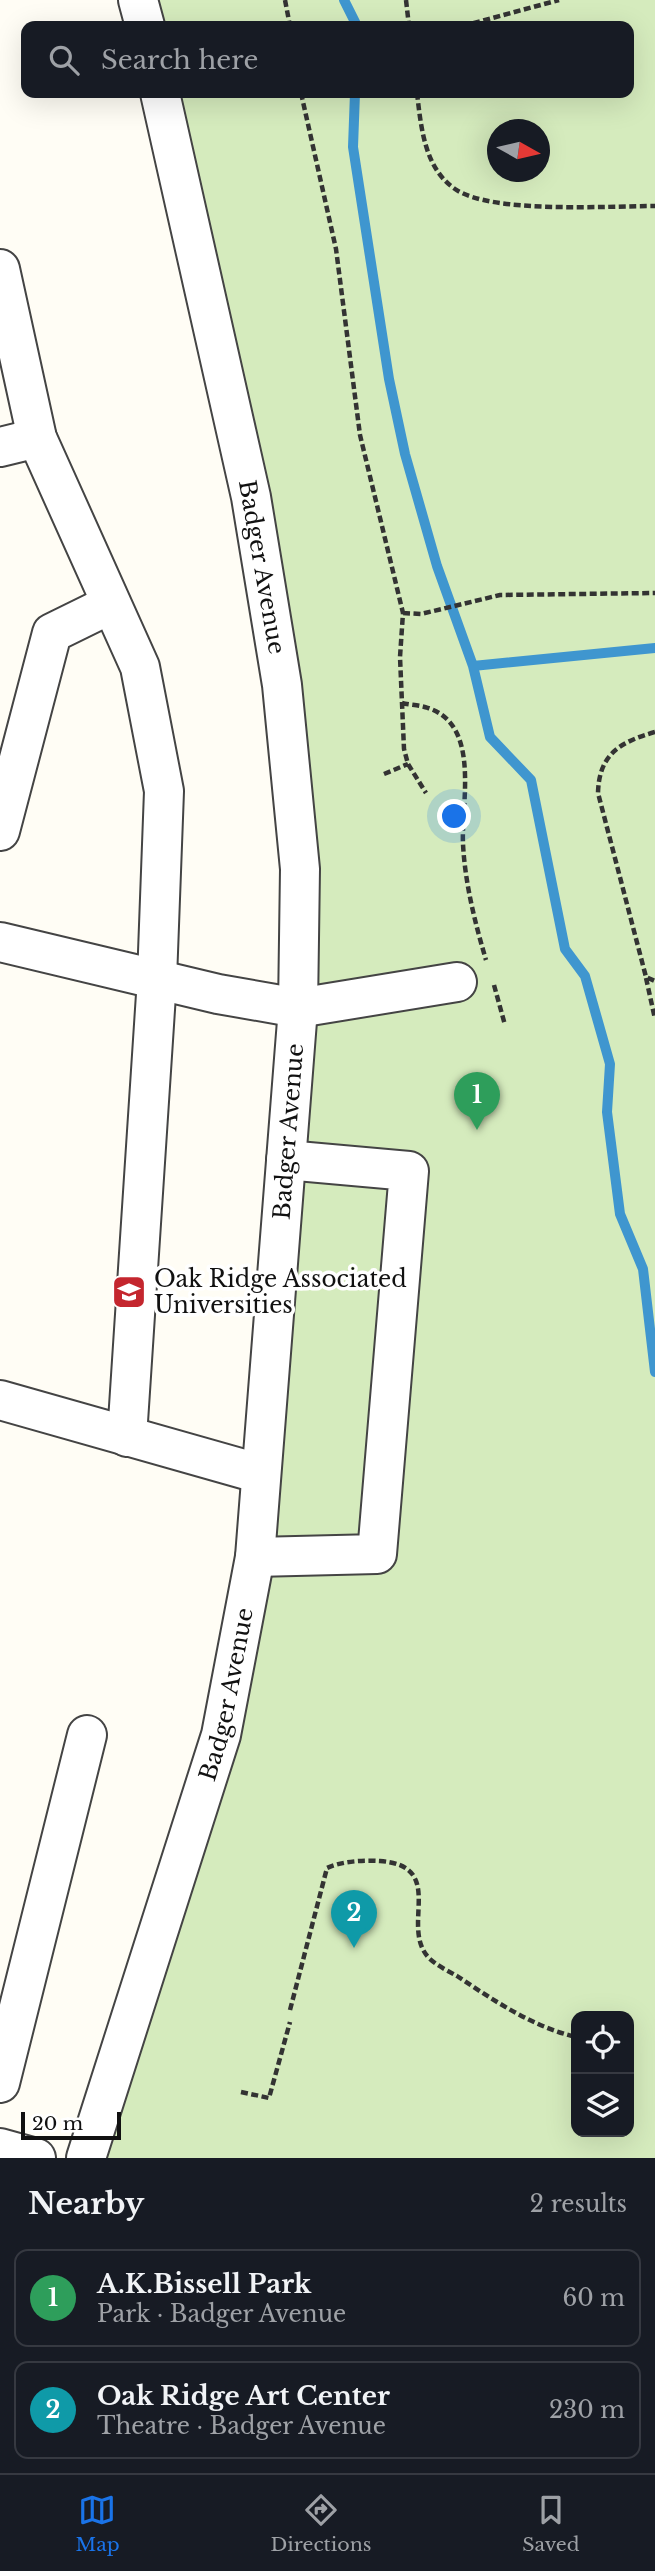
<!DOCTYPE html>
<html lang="en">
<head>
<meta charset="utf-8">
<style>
	body { margin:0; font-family:"Libre Baskerville",serif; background:#20242c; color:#f1f3f6 }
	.controls { position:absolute; right:21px; bottom:21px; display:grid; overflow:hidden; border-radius:14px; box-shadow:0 7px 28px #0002 }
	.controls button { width:63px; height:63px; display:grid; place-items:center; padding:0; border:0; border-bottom:2px solid #363941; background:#171b24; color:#f1f3f6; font:35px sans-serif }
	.compass { position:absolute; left:487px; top:119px; width:63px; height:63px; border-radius:50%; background:#171b24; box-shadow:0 7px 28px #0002; rotate:98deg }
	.scale { position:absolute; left:21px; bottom:18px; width:100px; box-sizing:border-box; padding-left:7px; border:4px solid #111; border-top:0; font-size:19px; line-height:24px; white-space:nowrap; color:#111; -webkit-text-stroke:5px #fff; paint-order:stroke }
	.you { position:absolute; left:455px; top:817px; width:24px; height:24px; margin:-18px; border:5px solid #fff; border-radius:50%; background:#1a73e8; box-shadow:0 0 0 10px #1a73e833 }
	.badge { display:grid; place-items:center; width:46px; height:46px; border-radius:50%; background:#1a73e8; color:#fff; font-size:23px; font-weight:700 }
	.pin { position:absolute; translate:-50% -58px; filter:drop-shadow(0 2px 4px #0008) }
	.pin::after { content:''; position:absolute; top:37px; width:24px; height:21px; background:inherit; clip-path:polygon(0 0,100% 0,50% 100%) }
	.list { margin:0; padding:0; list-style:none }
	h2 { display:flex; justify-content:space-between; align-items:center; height:91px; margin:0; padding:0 28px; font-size:30px }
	h2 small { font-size:23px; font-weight:400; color:#9ea1a6 }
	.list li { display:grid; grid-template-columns:46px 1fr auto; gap:21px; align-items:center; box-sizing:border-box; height:98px; margin:0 14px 14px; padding:0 14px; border:2px solid #363941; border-radius:14px }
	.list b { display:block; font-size:26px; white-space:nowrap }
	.list p { margin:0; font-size:23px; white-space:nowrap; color:#9ea1a6 }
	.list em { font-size:23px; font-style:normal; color:#9ea1a6 }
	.icon { flex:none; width:38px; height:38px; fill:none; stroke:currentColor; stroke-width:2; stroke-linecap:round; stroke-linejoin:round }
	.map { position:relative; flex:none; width:655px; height:2158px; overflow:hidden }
	.search { position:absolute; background:#171b24; box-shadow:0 7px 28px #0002; left:21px; right:21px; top:21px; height:77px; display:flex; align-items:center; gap:18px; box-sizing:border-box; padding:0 24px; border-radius:14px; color:#9ea1a6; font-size:26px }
	.sheet { height:315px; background:#171b24 }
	nav { display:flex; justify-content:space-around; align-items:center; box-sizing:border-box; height:98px; border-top:2px solid #363941; background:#171b24; font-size:19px; color:#9ea1a6 }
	nav a { display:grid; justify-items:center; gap:4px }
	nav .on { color:#1a73e8 }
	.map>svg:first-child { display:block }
	.green { fill:#d5ebbd; fill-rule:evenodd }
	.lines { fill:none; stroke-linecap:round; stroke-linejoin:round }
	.stream { stroke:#3f96cf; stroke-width:10 }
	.minor-casing { stroke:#444; stroke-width:42 }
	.path { stroke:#333; stroke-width:4.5; stroke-dasharray:7 3.5; stroke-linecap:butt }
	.minor { stroke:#fff; stroke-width:38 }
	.labels { text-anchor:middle; stroke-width:7; stroke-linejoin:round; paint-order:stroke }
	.street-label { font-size:23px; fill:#111; stroke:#fff }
	.poi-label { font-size:23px; fill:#111; stroke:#fff; text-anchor:start }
</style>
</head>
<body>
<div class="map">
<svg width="655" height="2158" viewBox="0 0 655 2158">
	<rect width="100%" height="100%" fill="#fffdf5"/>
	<!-- green -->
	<path class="green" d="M155,0H655V2158H97L236,1735L313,922L177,93H629V26H162ZM498,130H540V172H498ZM576,2016H629V2132H576Z"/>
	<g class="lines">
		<!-- stream -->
		<path class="stream" d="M344,0L357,26
			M355,93L353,147L389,379L405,454L437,566L473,666L490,737L531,780L565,949L585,976L610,1064L607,1112L620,1214L643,1269L655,1372
			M473,666L655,648"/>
		<!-- minor casing -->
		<g class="minor-casing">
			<g id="minor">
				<path d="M138,0L145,26"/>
				<path d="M0,269L37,438L140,667L164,791L157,979L127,1437"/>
				<path d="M0,447L37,438"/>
				<path d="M0,831L52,633L111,604"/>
				<path d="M0,942L218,994L298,1008L457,982"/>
				<path d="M0,1400L261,1474"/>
				<path d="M255,1557L377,1554L409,1171L286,1160"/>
				<path d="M0,2083L87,1735"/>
				<path d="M0,2148L36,2158"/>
				<path id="s1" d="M86,2158L221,1735L255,1557L298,1008L300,869L282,685L251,497L160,93"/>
			</g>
		</g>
		<!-- path -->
		<path class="path" d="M285,0L290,26
			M406,0L409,26
			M463,26L559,0
			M301,93L336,249L360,435L403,613L400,657L404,749L408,764L426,793
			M417,93C421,126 424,168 455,189C491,214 608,206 655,206
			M403,613L421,614L500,595L655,593
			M402,703C410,705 420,705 428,708C481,725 461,803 463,844C465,883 475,923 486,960
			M655,732C620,742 599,754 598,793L646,977L655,981
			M384,774L408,764
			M646,978L655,1019
			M494,985L505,1025
			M290,2010L327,1868C342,1861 364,1860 380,1861C448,1866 399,1927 429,1958C436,1965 448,1971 457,1976C493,2000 533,2027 576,2037
			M241,2092L269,2098L290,2022"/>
		<!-- minor -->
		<use href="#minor" class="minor"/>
	</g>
	<!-- icons -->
	<defs>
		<g id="university-square" transform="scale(1.75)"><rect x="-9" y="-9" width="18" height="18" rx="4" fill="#c4262e" stroke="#fff"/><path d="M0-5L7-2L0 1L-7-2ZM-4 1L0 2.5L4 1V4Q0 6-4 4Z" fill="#fff"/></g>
	</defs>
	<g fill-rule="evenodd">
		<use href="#university-square" x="129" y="1292"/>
	</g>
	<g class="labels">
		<!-- street labels -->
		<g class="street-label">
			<text transform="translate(262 567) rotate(80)" y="8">Badger Avenue</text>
			<text dy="8" stroke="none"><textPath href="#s1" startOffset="1052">Badger Avenue</textPath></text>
			<text dy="8" stroke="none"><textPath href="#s1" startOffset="485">Badger Avenue</textPath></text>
		</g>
		<!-- poi labels -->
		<g class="poi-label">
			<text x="154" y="1287">Oak Ridge Associated<tspan x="154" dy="26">Universities</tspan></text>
		</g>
	</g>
</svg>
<div class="controls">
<button><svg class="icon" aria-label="locate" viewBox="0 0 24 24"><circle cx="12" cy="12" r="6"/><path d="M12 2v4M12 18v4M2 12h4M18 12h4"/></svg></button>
<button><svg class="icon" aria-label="layers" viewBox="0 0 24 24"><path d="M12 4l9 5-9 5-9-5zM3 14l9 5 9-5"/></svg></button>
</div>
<svg class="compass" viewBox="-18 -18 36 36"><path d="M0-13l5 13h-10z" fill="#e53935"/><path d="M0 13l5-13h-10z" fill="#9ea1a6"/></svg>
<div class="scale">20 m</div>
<div class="you"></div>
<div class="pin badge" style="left:477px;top:1130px;background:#2e9e5b">1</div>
<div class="pin badge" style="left:354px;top:1948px;background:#0f9aa8">2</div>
<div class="search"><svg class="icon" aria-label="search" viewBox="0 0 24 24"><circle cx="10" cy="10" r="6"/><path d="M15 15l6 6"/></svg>Search here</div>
</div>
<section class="sheet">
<h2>Nearby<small>2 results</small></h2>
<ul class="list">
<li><span class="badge" style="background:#2e9e5b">1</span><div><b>A.K.Bissell Park</b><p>Park · Badger Avenue</p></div><em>60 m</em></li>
<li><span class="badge" style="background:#0f9aa8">2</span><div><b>Oak Ridge Art Center</b><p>Theatre · Badger Avenue</p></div><em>230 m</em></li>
</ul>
</section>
<nav>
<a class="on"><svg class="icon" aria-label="map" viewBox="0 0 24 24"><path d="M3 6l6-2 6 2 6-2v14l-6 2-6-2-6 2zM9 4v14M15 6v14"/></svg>Map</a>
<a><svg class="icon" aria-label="directions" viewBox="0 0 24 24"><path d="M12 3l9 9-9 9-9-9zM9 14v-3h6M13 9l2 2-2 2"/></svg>Directions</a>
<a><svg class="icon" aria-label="saved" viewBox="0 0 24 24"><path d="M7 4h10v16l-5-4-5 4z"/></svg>Saved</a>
</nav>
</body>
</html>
